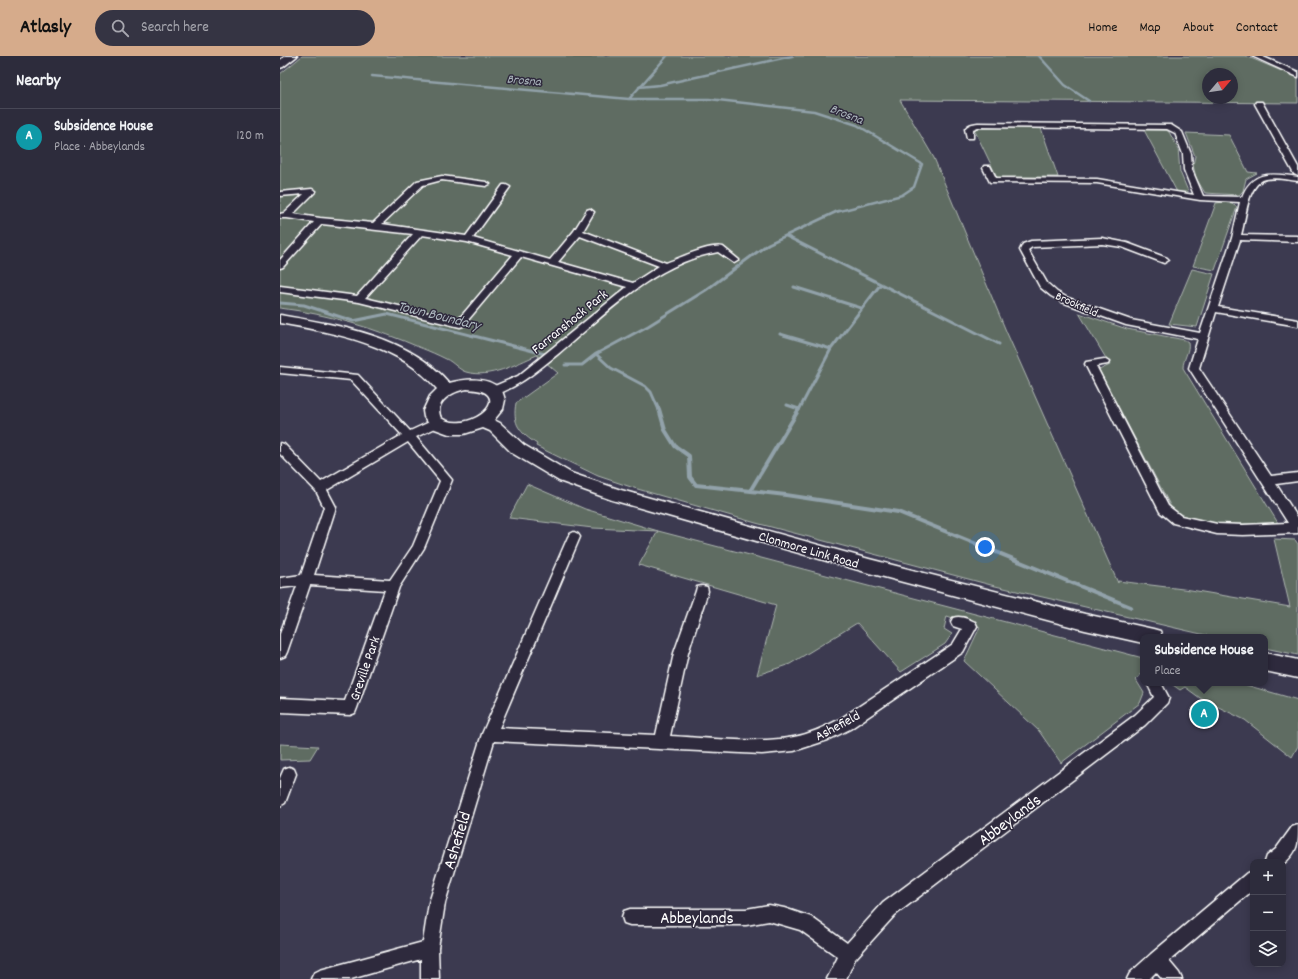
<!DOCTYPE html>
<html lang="en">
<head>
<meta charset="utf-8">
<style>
	body { margin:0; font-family:Dekko,sans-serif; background:#353443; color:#f1f3f6 }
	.controls { position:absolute; right:12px; bottom:12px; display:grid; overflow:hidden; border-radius:8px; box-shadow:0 2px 10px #0003 }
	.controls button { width:36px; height:36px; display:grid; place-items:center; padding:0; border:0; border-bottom:1px solid #484856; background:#2d2c3c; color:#f1f3f6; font:20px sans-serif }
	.compass { position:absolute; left:922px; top:12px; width:36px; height:36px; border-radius:50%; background:#2d2c3c; box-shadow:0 2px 10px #0003; rotate:61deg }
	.you { position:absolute; left:705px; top:491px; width:14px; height:14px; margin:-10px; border:3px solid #fff; border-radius:50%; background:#1a73e8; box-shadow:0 0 0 6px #1a73e833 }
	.badge { display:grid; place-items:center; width:26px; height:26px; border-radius:50%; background:#d6ab8b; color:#fff; font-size:13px; font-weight:700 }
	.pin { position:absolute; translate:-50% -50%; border:2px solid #fff; box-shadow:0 1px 4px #0006 }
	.popup { position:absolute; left:860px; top:578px; width:128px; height:52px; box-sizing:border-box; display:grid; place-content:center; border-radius:8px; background:#2d2c3c; filter:drop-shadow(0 1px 3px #0005); font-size:13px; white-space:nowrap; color:#a7a7af }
	.popup b { font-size:15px; color:#f1f3f6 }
	.popup::after { content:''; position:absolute; left:50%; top:100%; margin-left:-8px; border:8px solid transparent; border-top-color:#2d2c3c }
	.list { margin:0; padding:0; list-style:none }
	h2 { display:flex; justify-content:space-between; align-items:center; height:52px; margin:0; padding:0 16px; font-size:17px }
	h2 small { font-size:13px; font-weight:400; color:#a7a7af }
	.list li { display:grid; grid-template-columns:26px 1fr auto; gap:12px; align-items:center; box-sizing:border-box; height:56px; padding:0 16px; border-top:1px solid #484856 }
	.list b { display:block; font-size:15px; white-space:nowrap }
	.list p { margin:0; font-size:13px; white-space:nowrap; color:#a7a7af }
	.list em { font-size:13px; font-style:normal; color:#a7a7af }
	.icon { flex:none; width:22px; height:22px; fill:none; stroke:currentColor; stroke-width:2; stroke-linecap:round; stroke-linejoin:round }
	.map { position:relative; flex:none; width:1018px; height:923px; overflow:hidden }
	header { display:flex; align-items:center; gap:24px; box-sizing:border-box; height:56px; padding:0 20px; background:#d6ab8b; color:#111 }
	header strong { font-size:19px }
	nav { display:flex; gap:22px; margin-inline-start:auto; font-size:14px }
	.search { width:280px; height:36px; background:#353443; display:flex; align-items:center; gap:10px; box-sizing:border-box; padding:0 14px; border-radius:22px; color:#a7a7af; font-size:15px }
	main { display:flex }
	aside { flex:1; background:#2d2c3c }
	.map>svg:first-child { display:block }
	.green { fill:#5e6c62; stroke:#aeb6b0; fill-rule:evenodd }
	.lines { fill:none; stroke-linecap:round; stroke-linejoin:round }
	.stream-far2 { stroke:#92a2aa; stroke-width:2.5 }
	.stream-far1 { stroke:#92a2aa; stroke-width:3 }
	.stream { stroke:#92a2aa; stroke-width:4 }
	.minor-casing { stroke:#fff; stroke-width:3 }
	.secondary-casing { stroke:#fff; stroke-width:3 }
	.minor { fill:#2f2a3d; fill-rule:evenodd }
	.secondary { fill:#2f2a3d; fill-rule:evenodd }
	.wall { fill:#4d536b; stroke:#fff }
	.building { fill:#5a607c; stroke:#fff }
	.labels { text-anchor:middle; stroke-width:3; stroke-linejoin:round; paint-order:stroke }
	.far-street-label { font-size:12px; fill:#fff; stroke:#2f2a3d }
	.far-water-label { font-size:13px; font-style:italic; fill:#aeb9c0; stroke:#2f2a3d }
	.street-label { font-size:14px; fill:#fff; stroke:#2f2a3d }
	.water-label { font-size:15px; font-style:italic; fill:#aeb9c0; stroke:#2f2a3d }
	.near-street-label { font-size:17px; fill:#fff; stroke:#2f2a3d }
</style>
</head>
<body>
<header>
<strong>Atlasly</strong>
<div class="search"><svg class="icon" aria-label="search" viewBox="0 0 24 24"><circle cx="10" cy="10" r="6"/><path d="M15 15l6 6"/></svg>Search here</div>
<nav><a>Home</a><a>Map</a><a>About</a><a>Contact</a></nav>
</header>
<main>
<aside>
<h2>Nearby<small></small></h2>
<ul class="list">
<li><span class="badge" style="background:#0f9aa8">A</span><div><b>Subsidence House</b><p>Place · Abbeylands</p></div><em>120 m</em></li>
</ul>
</aside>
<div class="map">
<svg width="1018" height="923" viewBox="0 0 1018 923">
	<rect width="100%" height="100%" fill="#3c3a50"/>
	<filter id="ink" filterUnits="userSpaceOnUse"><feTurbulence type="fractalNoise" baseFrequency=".025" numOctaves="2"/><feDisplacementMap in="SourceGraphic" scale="8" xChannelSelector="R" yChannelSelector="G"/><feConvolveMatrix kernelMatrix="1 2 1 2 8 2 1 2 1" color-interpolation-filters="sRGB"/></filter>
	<g filter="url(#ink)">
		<!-- green -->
		<path class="green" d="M22,0H966L1018,22V47L620,44L654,102L726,275L838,527V525L911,534L1010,551L994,483L1015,484L1018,488V599L985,592V581H934L711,529L476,467L354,432L318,420L256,390L257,388C240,377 232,368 236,347L278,317L257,299C236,308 210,323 186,316C179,314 173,306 166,303C158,299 149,295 141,292C97,273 48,258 0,252V18ZM928,18H952V42H928Z
			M698,71L761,72L778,121H717L694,73Z
			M864,74H886L889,76L898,92L900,116L908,135V136H897Z
			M906,77L949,79L968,116L977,117L966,123L963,135L959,139L925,137L916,122L913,109L915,100Z
			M944,146L952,148L957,151L935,214L913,210L936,147Z
			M912,213L934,218L917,271L889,268Z
			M799,257L847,273L905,284L908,286C910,295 903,303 903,312L998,467C968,467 916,474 892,453L819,314L830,309Z
			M247,428L305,453L378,475L863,602V616L856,624L864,637L860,647L781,707L759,675L684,605L700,571L667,560L664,573L672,578L665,588L621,616L577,567L510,608L477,619L496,549L359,509L378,475L313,472L229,462Z
			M890,627H959L1018,644V690L1012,701L965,664L920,642L905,631L900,634Z
			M0,688L38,690L30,703L0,704Z"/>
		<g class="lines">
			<!-- stream-far2 -->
			<path class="stream-far2" d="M759,0L785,29L809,45
				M92,20L349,43H429L534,55L577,69L642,108L634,131L622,139L556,156
				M359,31L380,29L512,0
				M349,43L387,0"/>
			<!-- stream-far1 -->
			<path class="stream-far1" d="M506,180L719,288
				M514,231L581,252
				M0,247L24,249L73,265L107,258L265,298
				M500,278L551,293
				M316,298L331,312L365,330L371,336L379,354
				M285,309H302L316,298L368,270L426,234L488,188L558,155
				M507,349L519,353
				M519,354L551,293L600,229"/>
			<!-- stream -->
			<path class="stream" d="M379,353L385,374L395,390L409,400L410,421L416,429L506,439L618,456L851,551
				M470,435L519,353"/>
			<!-- minor casing -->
			<g class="minor-casing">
				<path id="minor" d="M972,0H981L1018,16V21Z
					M976,46H982L983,48L1018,111V120L1014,118L975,48Z
					M698,67L891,69L902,76L911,98L912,114L923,140L962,141C973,113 993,118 1018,121V125C1008,124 997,121 986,123C967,127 966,163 961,179L1018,180V186L960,184L938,251L1018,264V270L936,256L919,312L991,420L1018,417V425L996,428L1018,462V477L963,479L937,478L893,467L880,456L805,308L806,306L824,303L829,306L828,308L816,310L888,450L901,460L937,468L963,469L1008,467L909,312L918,283L846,269L782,246L771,240L760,231L740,194L743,188L751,185L822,182L847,187L887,202L889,204L884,207L842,191L822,188L752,191L748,194L767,227L777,236L788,242L851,264L920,277L952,182L960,146L920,144L817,127L710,126L703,112L704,110H710L716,122L817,123L914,139L904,114L903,98L895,77L887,73L698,71L693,73V82H687L685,73C689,68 692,68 698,67Z
					M162,120L206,126L210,128L206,130L162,124L143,129L102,168L186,180L223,129H226L230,131L193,182L270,204L294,175L307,154L310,153L314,156L303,175L386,207C400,202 429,188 443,191L459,204L454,207L438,196C374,207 326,258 278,298C258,314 239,331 214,339L210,338L209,335L210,332L238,320L347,231L241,201L183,270L180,271L79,246L0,236V230L77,240L133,178L42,168L3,211L0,212V204L34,166L7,162H0V158L4,157L24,138L0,140V136L32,133L36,135L13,158L40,162L93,167L137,125ZM142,179L187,186L233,199L178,264L85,242ZM300,180L379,210L353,227L278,206Z
					M0,311L78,319L130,375L156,363L160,364L161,367L160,370L136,381L172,424L144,492L119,531L77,652L75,657L70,659L0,656V642L65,645L105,534L30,529L7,596L5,600L0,602V578L17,530L0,532V522L21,519L44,451L36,435L0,398V387L4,388L41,426L122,379L71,324L0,317ZM128,386L160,425L133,490L110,524L34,519L56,451L47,434Z
					M294,476L298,478L300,481L219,672L376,679L394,597L416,535L417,531L422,530L427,531L428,535L408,597L390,680C429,682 476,688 514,681C530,678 545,671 560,663L673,588L682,573L673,570L671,566L673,562C680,559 688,563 695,566L697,570L683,596L570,673L548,684L514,695L482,698L214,685L165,847L158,892L159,923H141V903L71,923H31L34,917L40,914L143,886L149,847L202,678L288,481L290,478Z
					M867,627H881L889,642L887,647L865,669L615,859L575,903L566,923H547L558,901L520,874L489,865L466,869H350L344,867L342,861L344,855L350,853H466L489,849L504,852L531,861L567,887L603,847L855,659L874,641Z
					M9,711L14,713L16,718L5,747L0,750V722L4,713Z
					M1018,769C1018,788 1018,796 1003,808V806H985L987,800L996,793L1012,771Z
					M973,815V834L889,905L899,917L902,923H882L876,916L869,923H847L850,917L871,898L967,817Z"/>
			</g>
			<!-- secondary casing -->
			<g class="secondary-casing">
				<path id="secondary" d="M6,0H17L3,11L0,12V4Z
					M0,259C58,269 129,280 169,327C184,323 207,320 220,333C223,335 224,341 225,344L223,353L214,364L220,367L244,389L291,417L341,434L589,503L805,558L873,573L880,575L882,581H863V587L805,574L589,517L332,444L279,425L232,397L210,375L203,372L184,378H169L155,373L150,369L144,361L143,355L150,340L157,333C120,288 54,277 0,267ZM187,333C193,334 203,333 208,339C220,353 182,376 161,362C153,345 174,335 187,333Z
					M985,597L1018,604V622L985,615Z"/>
			</g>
			<!-- minor -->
			<use href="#minor" class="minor"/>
			<!-- secondary -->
			<use href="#secondary" class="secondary"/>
		</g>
		<!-- wall -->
		<path class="wall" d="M913,652L938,660L929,670L911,654Z"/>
		<!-- building -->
		<path class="building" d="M921,645L938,660L931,667L913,652Z"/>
	</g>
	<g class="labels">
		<!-- far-street labels -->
		<g class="far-street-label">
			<text transform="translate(797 248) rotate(24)" y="4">Brookfield</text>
		</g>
		<!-- far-water labels -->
		<g class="far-water-label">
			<text transform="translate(244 23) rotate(5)" y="5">Brosna</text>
			<text transform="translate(567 57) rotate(21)" y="5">Brosna</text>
		</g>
		<!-- street labels -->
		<g class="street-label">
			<text transform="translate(289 265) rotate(-39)" y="5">Farranshock Park</text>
			<text transform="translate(529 493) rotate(16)" y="5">Clonmore Link Road</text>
			<text transform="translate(84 612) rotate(-71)" y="5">Greville Park</text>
			<text transform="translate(557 669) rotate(-28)" y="5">Ashefield</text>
		</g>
		<!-- water labels -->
		<g class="water-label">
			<text transform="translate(159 259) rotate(14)" y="5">Town Boundary</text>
		</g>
		<!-- near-street labels -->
		<g class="near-street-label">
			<text transform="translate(729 763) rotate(-37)" y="6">Abbeylands</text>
			<text transform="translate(176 784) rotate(-73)" y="6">Ashefield</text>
			<text x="417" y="867">Abbeylands</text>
		</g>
	</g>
</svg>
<div class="controls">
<button>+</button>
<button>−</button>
<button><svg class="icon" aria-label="layers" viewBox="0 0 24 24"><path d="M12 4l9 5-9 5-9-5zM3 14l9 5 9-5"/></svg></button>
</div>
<svg class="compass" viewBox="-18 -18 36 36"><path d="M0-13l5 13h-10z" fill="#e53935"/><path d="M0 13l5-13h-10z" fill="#a7a7af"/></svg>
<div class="you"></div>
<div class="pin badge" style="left:924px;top:658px;background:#0f9aa8">A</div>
<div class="popup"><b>Subsidence House</b>Place</div>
</div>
</main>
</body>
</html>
